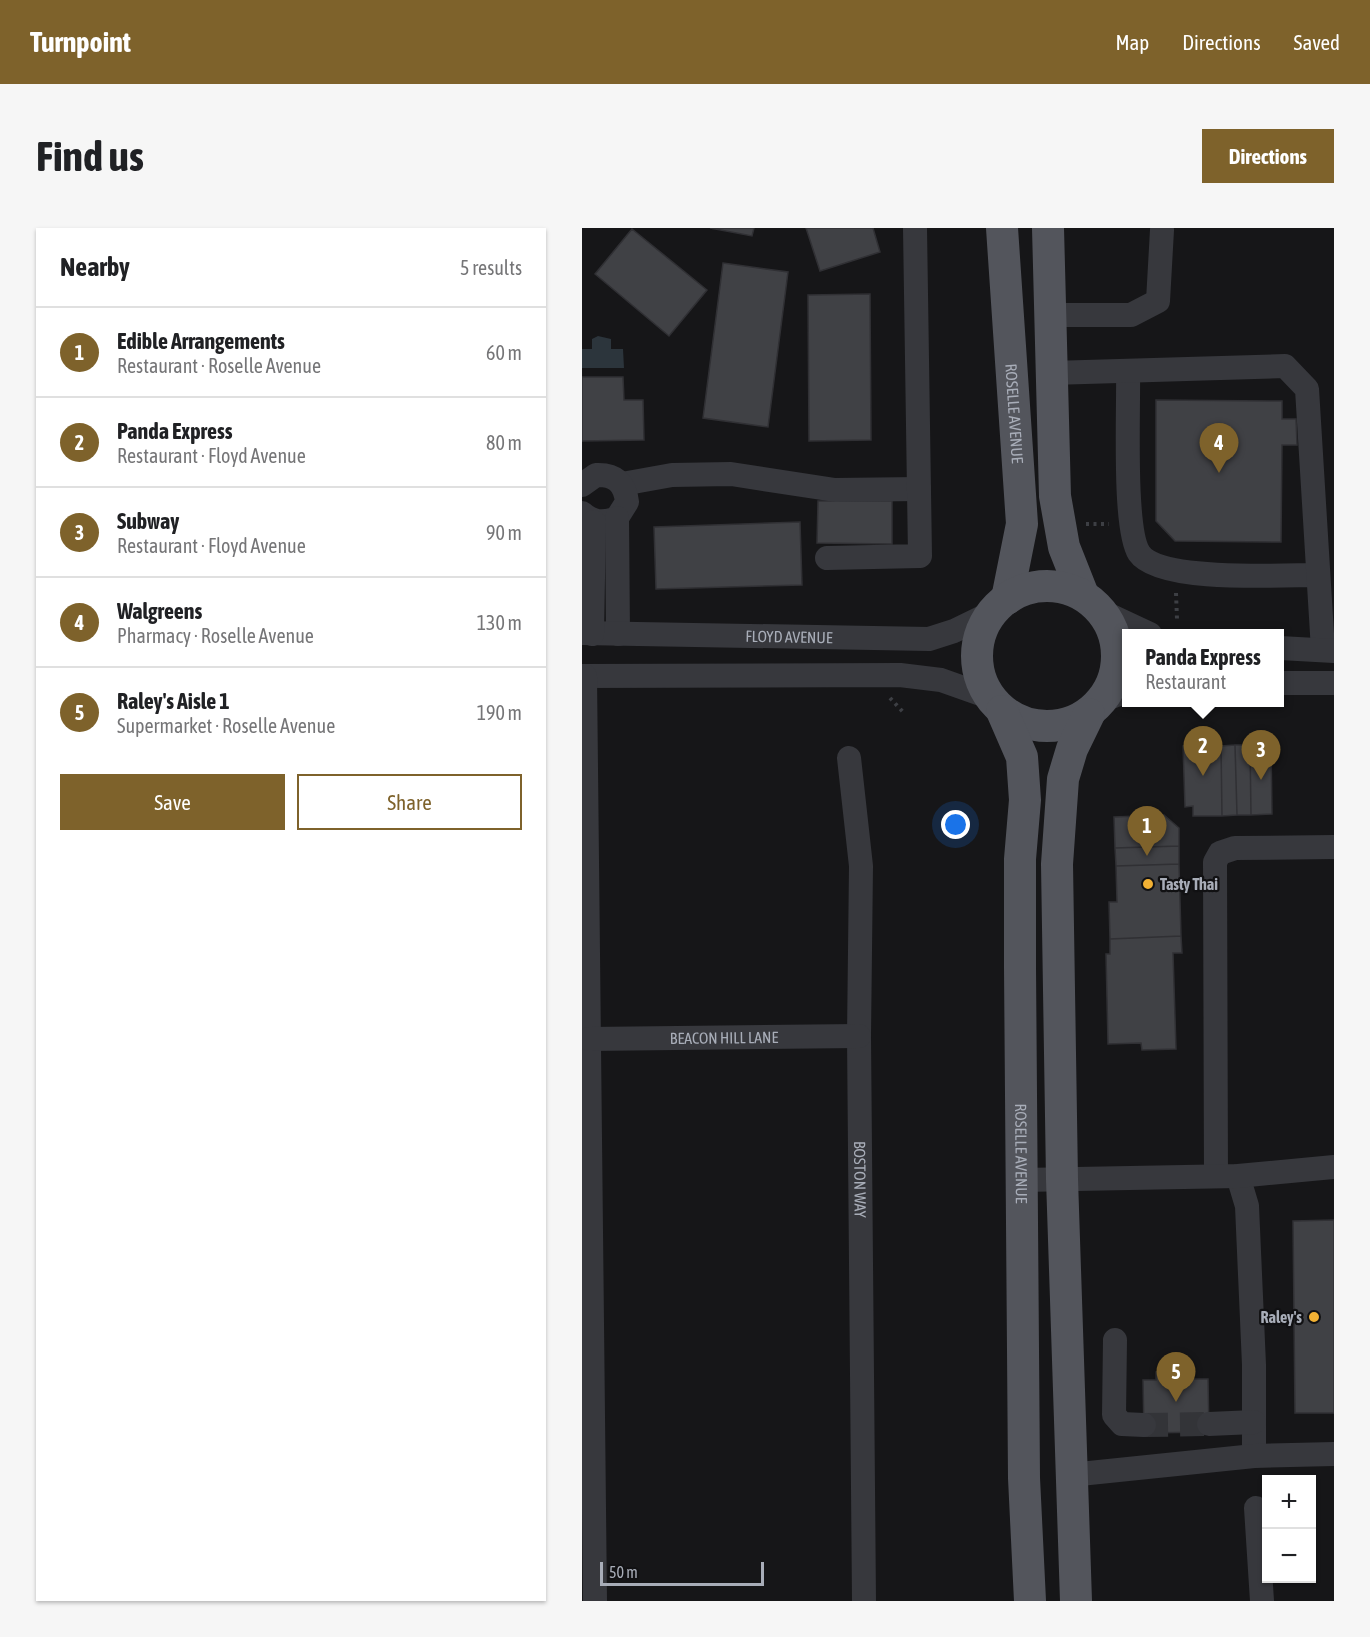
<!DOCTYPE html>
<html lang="en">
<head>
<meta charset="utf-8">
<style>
	body { margin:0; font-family:"Asap Condensed",sans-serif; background:#f6f6f6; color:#202124 }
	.controls { position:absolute; right:18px; bottom:18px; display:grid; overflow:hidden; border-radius:0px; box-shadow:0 2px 4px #0004 }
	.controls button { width:54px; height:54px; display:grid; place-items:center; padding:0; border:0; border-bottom:2px solid #e0e0e0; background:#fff; color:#202124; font:30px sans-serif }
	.scale { position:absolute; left:18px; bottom:15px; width:164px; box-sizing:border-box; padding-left:6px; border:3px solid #a8adb8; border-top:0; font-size:16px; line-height:21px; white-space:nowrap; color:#a8adb8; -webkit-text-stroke:4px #111113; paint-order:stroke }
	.you { position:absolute; left:374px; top:597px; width:21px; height:21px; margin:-15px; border:4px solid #fff; border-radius:50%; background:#1a73e8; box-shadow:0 0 0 9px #1a73e833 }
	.badge { display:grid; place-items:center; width:39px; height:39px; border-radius:50%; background:#7e622b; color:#fff; font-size:20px; font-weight:700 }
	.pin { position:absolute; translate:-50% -50px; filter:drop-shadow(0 2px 3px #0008) }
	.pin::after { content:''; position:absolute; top:32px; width:21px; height:18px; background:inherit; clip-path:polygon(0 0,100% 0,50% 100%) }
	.popup { position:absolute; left:540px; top:401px; width:162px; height:78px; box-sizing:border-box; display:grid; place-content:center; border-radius:0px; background:#fff; filter:drop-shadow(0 2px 4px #0005); font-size:20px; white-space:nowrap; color:#757577 }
	.popup b { font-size:22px; color:#202124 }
	.popup::after { content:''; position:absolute; left:50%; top:100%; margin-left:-12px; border:12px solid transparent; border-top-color:#fff }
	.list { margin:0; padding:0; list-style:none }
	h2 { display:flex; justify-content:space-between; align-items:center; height:78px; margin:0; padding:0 24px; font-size:26px }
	h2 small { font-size:20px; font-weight:400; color:#757577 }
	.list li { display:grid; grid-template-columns:39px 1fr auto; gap:18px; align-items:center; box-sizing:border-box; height:90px; padding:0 24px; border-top:2px solid #e0e0e0 }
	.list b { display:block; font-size:22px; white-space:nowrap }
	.list p { margin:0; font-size:20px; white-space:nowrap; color:#757577 }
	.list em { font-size:20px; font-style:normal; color:#757577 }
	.actions { display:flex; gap:12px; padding:18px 24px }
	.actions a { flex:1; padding:14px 0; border:2px solid #7e622b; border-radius:0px; text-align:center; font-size:21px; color:#7e622b }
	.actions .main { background:#7e622b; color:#fff }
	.map { position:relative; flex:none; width:752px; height:1373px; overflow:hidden; border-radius:0px }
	header { display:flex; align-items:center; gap:36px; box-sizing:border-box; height:84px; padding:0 30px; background:#7e622b; color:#fff }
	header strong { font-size:28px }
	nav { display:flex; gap:33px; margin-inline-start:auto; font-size:21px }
	.intro { display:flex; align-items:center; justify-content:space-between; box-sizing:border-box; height:144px; padding:0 36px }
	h1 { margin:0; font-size:42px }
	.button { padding:15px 27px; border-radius:0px; background:#7e622b; color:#fff; font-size:21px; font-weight:700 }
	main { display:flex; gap:36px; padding:0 36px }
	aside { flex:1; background:#fff; border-radius:0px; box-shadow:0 2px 4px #0004 }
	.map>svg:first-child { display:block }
	.water { fill:#2c353c }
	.building { fill:#404145; stroke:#303034; stroke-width:1.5 }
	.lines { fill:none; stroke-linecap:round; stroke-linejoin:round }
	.minor-tunnel { stroke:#333438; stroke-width:24; stroke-dasharray:24 12; stroke-linecap:butt }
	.path { stroke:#3d3f44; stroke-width:4; stroke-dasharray:3 4.5; stroke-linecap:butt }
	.minor { stroke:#37383d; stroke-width:24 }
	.major { stroke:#53555c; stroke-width:32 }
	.poi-dot { fill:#f2b134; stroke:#111113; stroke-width:2 }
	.labels { text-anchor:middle; stroke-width:4.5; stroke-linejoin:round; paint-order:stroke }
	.street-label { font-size:16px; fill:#a8adb8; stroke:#111113 }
	.poi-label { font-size:16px; font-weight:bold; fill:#a8adb8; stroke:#111113; text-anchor:start }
</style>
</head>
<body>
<header>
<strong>Turnpoint</strong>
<nav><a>Map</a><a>Directions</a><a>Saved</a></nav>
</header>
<div class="intro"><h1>Find us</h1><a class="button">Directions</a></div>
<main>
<aside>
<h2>Nearby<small>5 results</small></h2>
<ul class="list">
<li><span class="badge">1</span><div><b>Edible Arrangements</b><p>Restaurant · Roselle Avenue</p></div><em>60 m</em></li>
<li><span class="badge">2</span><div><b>Panda Express</b><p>Restaurant · Floyd Avenue</p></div><em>80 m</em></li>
<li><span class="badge">3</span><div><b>Subway</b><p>Restaurant · Floyd Avenue</p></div><em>90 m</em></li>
<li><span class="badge">4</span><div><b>Walgreens</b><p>Pharmacy · Roselle Avenue</p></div><em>130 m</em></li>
<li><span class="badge">5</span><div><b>Raley's Aisle 1</b><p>Supermarket · Roselle Avenue</p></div><em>190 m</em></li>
</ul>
<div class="actions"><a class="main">Save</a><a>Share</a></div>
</aside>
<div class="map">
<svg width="752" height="1373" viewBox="0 0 752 1373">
	<rect width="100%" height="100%" fill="#161618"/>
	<!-- water -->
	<path class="water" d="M16,108L29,111V121H41L42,140H0V121H10V111Z"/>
	<!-- building -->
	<path class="building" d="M128,0H172L170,8Z
		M224,0H291L298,24L238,43Z
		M50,1L125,62L87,108L13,46Z
		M141,35L206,44L186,199L121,190Z
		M288,66L289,212L227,213L226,67Z
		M0,149H41L42,172H61L62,212L0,213Z
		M574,172L700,173V191H714L715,217H700L699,314L593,313L574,293Z
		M236,273H310V316L235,315Z
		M218,294L220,357L74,361L72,299Z
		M653,517L655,587L640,588L639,518Z
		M653,517H668L669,587H655Z
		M668,517H689L690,586L669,587Z
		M601,518H639L640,588H611V578L603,579Z
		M582,587L597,600V618L533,620L532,589Z
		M597,618V636L534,638L533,620Z
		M597,636L599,708L528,711L527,674H535L534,638Z
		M599,708L600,725H591L594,821L560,822L559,815L526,816L524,726H528V711Z
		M752,992V1185H713L711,993Z
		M609,1143V1151H626L627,1204L562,1205L561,1152H574V1144Z"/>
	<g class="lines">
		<!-- minor-tunnel -->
		<path class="minor-tunnel" d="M562,1197L627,1196"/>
		<!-- path -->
		<path class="path" d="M504,296H527
			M594,365L595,391
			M308,470L321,484"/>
		<!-- minor -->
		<g class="minor">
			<path d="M469,87H549L576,73L580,2"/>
			<path d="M546,143C547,179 541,300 557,325C577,355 701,347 736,347"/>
			<path d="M469,145L703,138L725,161L741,422"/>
			<path d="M40,256L90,247L149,246L253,262L337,261"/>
			<path d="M0,257L14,247C33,246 43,255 45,274L35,290C21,295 11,295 0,285"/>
			<path d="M35,290L36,406"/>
			<path d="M245,330L338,328L333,0"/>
			<path d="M521,384L568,406"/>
			<path id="s1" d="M0,405L347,411L372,403L409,385"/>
			<path d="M10,406L12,294"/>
			<path d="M698,420L752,423"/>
			<path d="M0,448L318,447L359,452L407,469"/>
			<path d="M3,448L13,1373"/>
			<path d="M698,455H752"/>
			<path d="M520,473L544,463"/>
			<path id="s2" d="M267,530L279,638L277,808L282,1373"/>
			<path id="s3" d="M7,811L277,808"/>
			<path d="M634,948L633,634L638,625L653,620L752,619"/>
			<path d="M656,948L665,978L672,1137V1228"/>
			<path d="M440,952L656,948L752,939"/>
			<path d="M533,1112L532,1187L540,1196L562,1197"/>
			<path d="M627,1196L672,1194"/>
			<path d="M488,1247L672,1228L752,1226"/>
			<path d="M674,1280L680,1373"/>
		</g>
		<!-- major -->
		<g class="major">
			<path id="s4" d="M420,0L440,296L425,371"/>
			<path d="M466,0L473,268L482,319L501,367"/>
			<circle cx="465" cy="428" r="70"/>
			<path id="s5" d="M420,483L440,529L443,572L438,631V739L442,1250L448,1373"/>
			<path d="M494,1373L480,951L475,636L481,551L490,521L507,486"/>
		</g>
	</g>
	<!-- markers -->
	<g class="poi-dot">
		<circle cx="566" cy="656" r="6"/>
		<circle cx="732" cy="1089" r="6"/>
	</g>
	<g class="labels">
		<!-- street labels -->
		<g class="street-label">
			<text dy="6" stroke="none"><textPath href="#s4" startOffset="186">ROSELLE AVENUE</textPath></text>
			<text dy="6" stroke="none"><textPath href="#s1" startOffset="207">FLOYD AVENUE</textPath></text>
			<text dy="6" stroke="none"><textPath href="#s3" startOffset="135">BEACON HILL LANE</textPath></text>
			<text dy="6" stroke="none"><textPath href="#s5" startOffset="447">ROSELLE AVENUE</textPath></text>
			<text dy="6" stroke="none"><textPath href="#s2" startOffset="422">BOSTON WAY</textPath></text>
		</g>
		<!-- poi labels -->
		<g class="poi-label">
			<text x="578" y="662">Tasty Thai</text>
			<text x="720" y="1095" text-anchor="end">Raley's</text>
		</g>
	</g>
</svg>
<div class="controls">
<button>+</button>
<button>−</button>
</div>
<div class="scale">50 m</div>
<div class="you"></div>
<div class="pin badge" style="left:565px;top:628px">1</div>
<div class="pin badge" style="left:621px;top:548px">2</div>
<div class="popup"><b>Panda Express</b>Restaurant</div>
<div class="pin badge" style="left:679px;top:552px">3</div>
<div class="pin badge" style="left:637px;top:245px">4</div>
<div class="pin badge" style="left:594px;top:1174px">5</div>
</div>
</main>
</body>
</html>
